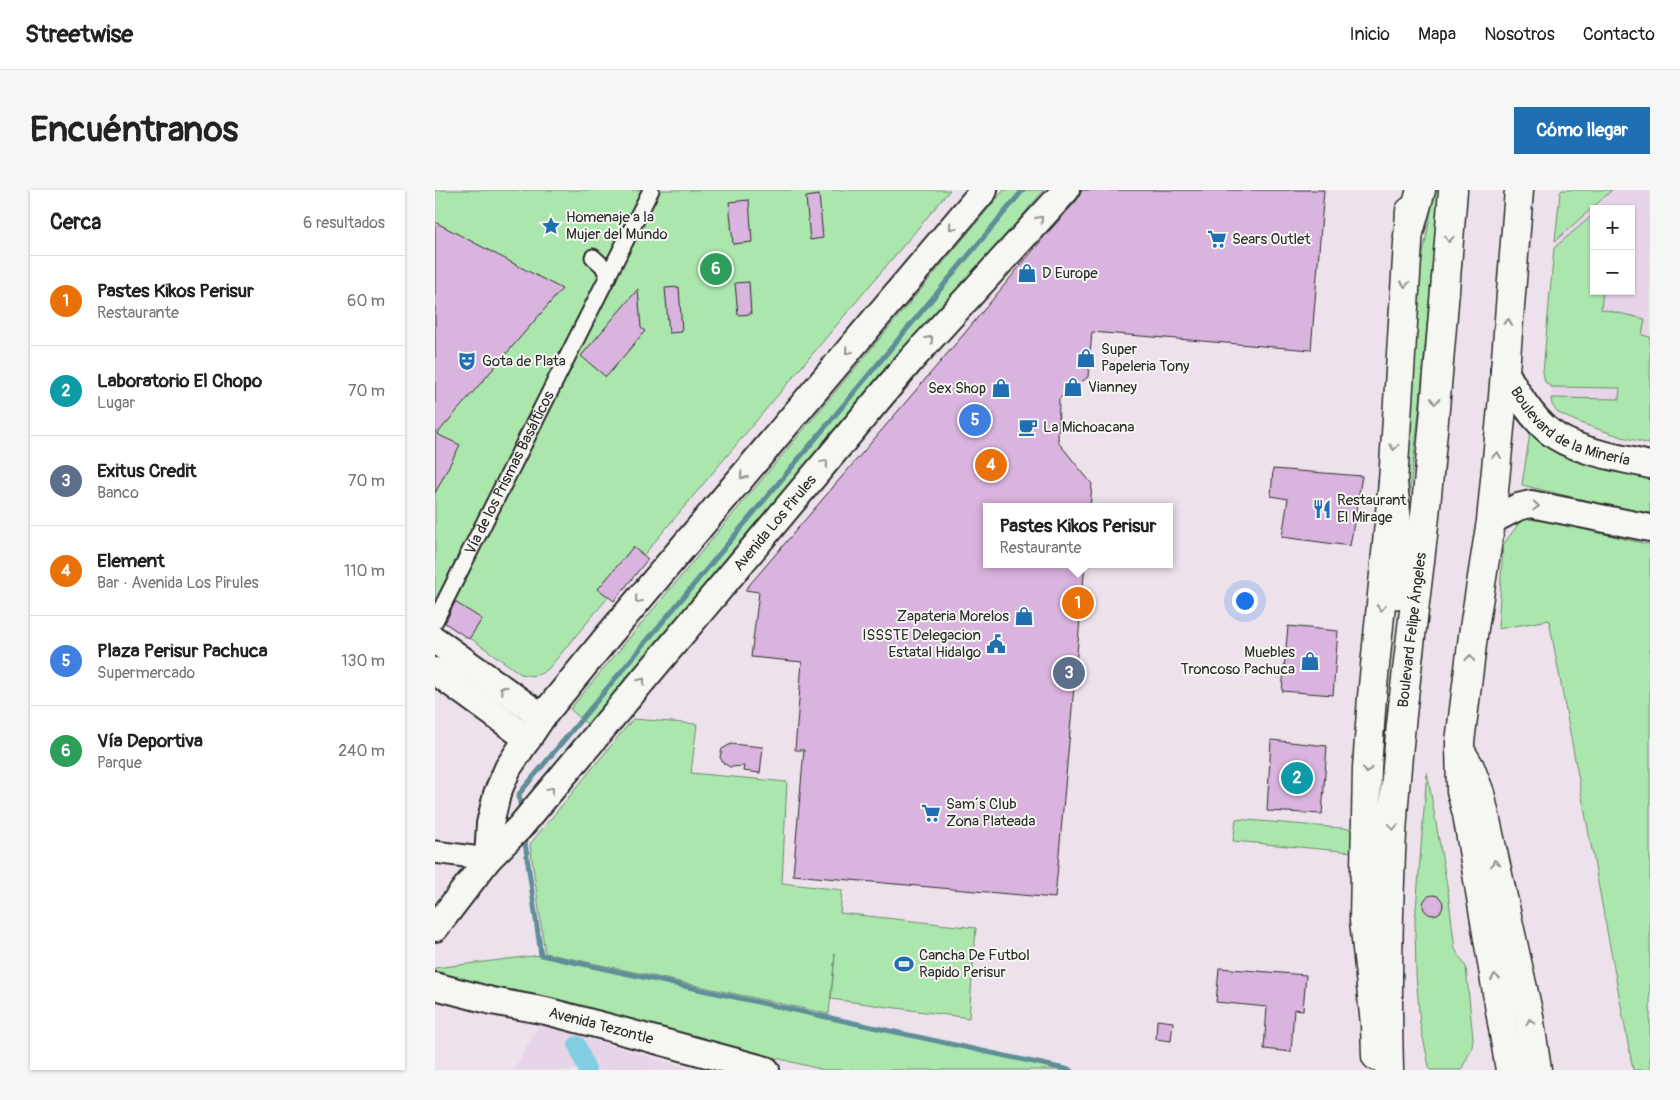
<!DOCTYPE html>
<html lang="es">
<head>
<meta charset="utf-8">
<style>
	body { margin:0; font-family:Pangolin,sans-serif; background:#f6f6f6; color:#222 }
	.controls { position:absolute; right:15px; top:15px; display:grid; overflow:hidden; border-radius:0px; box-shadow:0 1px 4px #0004 }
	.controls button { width:45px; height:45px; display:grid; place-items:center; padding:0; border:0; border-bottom:1px solid #e0e0e0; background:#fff; color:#222; font:25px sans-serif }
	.you { position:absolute; left:809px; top:410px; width:18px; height:18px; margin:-12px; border:4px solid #fff; border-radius:50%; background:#1a73e8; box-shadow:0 0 0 8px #1a73e833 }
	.badge { display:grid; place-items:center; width:32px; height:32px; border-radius:50%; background:#1f6fb2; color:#fff; font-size:16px; font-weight:700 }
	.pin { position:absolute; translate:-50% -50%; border:2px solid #fff; box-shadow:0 1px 5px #0006 }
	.popup { position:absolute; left:548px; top:313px; width:190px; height:65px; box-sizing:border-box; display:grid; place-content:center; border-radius:0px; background:#fff; filter:drop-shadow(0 1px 4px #0005); font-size:16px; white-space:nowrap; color:#767676 }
	.popup b { font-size:19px; color:#222 }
	.popup::after { content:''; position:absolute; left:50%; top:100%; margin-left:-10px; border:10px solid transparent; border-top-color:#fff }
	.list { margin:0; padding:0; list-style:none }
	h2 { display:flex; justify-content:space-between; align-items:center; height:65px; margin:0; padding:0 20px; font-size:21px }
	h2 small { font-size:16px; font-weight:400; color:#767676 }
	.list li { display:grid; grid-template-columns:32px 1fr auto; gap:15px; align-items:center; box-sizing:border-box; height:90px; padding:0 20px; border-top:1px solid #e0e0e0 }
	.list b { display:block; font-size:19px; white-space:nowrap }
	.list p { margin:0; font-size:16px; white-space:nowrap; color:#767676 }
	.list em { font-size:16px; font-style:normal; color:#767676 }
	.map { position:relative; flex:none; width:1215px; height:880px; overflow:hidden; border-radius:0px }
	header { display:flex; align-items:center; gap:30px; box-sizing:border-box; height:70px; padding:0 25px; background:#fff; border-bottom:1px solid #e0e0e0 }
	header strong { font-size:24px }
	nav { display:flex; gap:28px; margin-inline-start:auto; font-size:18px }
	.intro { display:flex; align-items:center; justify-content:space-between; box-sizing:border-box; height:120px; padding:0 30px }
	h1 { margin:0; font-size:35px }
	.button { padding:12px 22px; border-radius:0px; background:#1f6fb2; color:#fff; font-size:18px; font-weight:700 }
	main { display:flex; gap:30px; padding:0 30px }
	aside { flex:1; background:#fff; border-radius:0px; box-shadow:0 1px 4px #0004 }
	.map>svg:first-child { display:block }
	.built { fill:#e7d4e8; fill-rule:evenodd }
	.green { fill:#abe7ad; stroke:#6b896c }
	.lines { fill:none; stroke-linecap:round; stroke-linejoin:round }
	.stream { stroke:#5f8d98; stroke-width:5 }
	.canal { stroke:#82cee1; stroke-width:18 }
	.building { fill:#d9b4de; stroke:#2b2b2b }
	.pedestrian-casing { stroke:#2b2b2b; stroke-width:19 }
	.minor-casing { stroke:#2b2b2b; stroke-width:25 }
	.tertiary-casing { stroke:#2b2b2b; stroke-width:30 }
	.primary-casing { stroke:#2b2b2b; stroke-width:31 }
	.trunk-casing { stroke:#2b2b2b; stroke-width:31 }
	.pedestrian { stroke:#f6f6f2; stroke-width:15 }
	.minor { stroke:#f6f6f2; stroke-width:21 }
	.tertiary { stroke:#f6f6f2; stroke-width:26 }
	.primary { stroke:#f6f6f2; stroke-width:28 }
	.trunk { stroke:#f6f6f2; stroke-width:28 }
	.oneway { stroke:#90908e }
	.labels { text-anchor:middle; stroke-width:4; stroke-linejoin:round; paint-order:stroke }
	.poi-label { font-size:15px; fill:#2b2b2b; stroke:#f6f6f2; text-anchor:start }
	.street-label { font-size:15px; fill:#2b2b2b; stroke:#f6f6f2 }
</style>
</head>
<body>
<header>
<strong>Streetwise</strong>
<nav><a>Inicio</a><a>Mapa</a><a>Nosotros</a><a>Contacto</a></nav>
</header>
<div class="intro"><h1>Encuéntranos</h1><a class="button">Cómo llegar</a></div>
<main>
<aside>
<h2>Cerca<small>6 resultados</small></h2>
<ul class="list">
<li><span class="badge" style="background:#e8710a">1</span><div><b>Pastes Kikos Perisur</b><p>Restaurante</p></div><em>60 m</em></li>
<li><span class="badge" style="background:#0f9aa8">2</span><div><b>Laboratorio El Chopo</b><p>Lugar</p></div><em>70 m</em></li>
<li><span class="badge" style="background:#5c6f8a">3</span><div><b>Exitus Credit</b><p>Banco</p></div><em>70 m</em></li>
<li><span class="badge" style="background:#e8710a">4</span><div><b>Element</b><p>Bar · Avenida Los Pirules</p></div><em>110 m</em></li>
<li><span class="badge" style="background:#3f7fe0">5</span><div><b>Plaza Perisur Pachuca</b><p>Supermercado</p></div><em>130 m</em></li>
<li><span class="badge" style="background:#2e9e5b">6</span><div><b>Vía Deportiva</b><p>Parque</p></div><em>240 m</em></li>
</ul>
</aside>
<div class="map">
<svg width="1215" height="880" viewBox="0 0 1215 880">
	<rect width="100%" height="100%" fill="#ede2ec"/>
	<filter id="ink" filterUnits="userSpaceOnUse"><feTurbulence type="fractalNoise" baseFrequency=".02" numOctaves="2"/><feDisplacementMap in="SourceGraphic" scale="10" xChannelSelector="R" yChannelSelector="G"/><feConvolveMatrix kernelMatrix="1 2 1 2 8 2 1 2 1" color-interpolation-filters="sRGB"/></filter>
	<g filter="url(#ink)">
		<!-- built -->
		<path class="built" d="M1125,0H1215V254L1187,247L1145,233L1123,223L1117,215L1116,197L1110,192L1108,182ZM1159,19H1196V101H1159Z
			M110,822L131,842L260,880H79Z"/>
		<!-- green -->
		<path class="green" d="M0,0H515L113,479C104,486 97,487 86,484L0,423Z
			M569,0H609L155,537L135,519Z
			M1000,0H1004L984,222L974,309L971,310L973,221L982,96Z
			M1127,0H1177L1120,51L1125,3Z
			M1159,24V101H1168L1166,119L1210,129L1207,145L1215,147V254L1187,247L1145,233L1123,223L1117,215L1116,208L1184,209L1185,198L1116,197L1110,192L1108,182L1119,58Z
			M1096,236L1133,267L1215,288V326L1087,295Z
			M1090,325L1215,355V880H1198L1114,430L1063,439L1068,355Z
			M198,529L262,534L256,583L352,592L347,693L407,700L405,723L541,738L534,828L396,809L400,764L394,824L110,763L95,654Z
			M992,582L1013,701L1020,759L1031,777L1038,848L1037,858L1026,880H995L985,834L981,784L980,732Z
			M801,629L918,639V662L798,651Z
			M106,765L636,880H389L0,783V778Z"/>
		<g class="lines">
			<!-- stream -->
			<path class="stream" d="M86,622L84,604L588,0
				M89,645L106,765L635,880"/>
			<!-- canal -->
			<path class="canal" d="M142,855L152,880"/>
		</g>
		<!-- building -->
		<path class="building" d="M647,0H889L876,160L657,142L653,187L624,209L623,252L657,294L655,317H552V374H650L620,708L358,685L369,560H360L367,472L316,467L324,402L310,400L529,144L609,47L642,10Z
			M384,5L388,48L375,50L371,7Z
			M314,10L317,52L298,54L294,12Z
			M0,32L127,99L2,244L25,255L0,303Z
			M314,92L316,124L303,125L300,93Z
			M244,97L247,142L234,143L230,98Z
			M203,99L206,138L210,141L171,187L146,166Z
			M838,279L927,286L915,356L847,347L853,309L836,306Z
			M198,357L213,369L179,411L163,399Z
			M20,412L47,429L34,449L10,433Z
			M853,436L903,441L898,505L847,501Z
			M836,550L892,556L887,624L832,621Z
			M296,554L328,557L325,583L308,581L309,576L295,577L288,573L285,567L287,559Z
			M988 715a10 10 0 1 1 20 0a10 10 0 1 1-20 0Z
			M784,778L871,785L868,820L859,819L856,862L829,859L832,817L781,812Z
			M722,830L738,832L736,851L721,849Z"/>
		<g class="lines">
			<!-- pedestrian casing -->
			<g class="pedestrian-casing">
				<g id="pedestrian">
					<path d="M158,67L168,76L173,87"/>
					<path id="s1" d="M0,431L216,0"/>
				</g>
			</g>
			<!-- minor casing -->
			<g class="minor-casing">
				<path id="minor" d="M0,662L53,669"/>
			</g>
			<!-- tertiary casing -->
			<g class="tertiary-casing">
				<g id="tertiary">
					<path id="s2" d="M1069,180C1082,203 1095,226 1115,242C1138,261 1186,268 1215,275"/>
					<path d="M1056,331L1083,317L1096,314L1215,338"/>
					<path d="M0,450L107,527"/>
					<path d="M0,481L93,549"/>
					<path d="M53,669L55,634L62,604L73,578L107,527L173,446L549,0"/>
					<path id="s3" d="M0,738L53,669L85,637L476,170L631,0"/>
					<path id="s4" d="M0,796L57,811L111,821L176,838L331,880"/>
				</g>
			</g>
			<!-- primary casing -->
			<g class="primary-casing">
				<path id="primary" d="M1025,560L1035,577L1045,603L1094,826L1102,880
					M941,866L940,834L929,730L932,578L937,507L958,292L975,21"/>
			</g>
			<!-- trunk casing -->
			<g class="trunk-casing">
				<g id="trunk">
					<path d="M973,46L986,0"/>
					<path d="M958,292L966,373L965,405"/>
					<path id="s5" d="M954,880C952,808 953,735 956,663C961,556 976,450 988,345C1000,230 1009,115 1018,0"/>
					<path d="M1075,880L1032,624L1026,601L1025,552L1039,438L1056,331L1068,207L1084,0"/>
				</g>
			</g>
			<!-- pedestrian -->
			<use href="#pedestrian" class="pedestrian"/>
			<!-- minor -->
			<use href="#minor" class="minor"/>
			<!-- tertiary -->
			<use href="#tertiary" class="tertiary"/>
			<!-- primary -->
			<use href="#primary" class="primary"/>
			<!-- trunk -->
			<use href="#trunk" class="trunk"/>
		</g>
		<!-- one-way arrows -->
		<defs><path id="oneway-chevron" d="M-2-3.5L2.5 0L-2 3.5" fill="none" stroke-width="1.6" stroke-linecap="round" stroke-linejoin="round" transform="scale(1.25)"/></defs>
		<g class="oneway">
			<use href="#oneway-chevron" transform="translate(605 29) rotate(-48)"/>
			<use href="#oneway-chevron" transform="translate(517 37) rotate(130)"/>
			<use href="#oneway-chevron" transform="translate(1014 49) rotate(95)"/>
			<use href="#oneway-chevron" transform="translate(970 94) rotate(94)"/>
			<use href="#oneway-chevron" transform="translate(1073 132) rotate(-85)"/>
			<use href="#oneway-chevron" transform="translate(495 149) rotate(-48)"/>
			<use href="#oneway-chevron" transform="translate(413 161) rotate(130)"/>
			<use href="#oneway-chevron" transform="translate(1000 211) rotate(95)"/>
			<use href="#oneway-chevron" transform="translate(959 257) rotate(94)"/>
			<use href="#oneway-chevron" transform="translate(1062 265) rotate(-84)"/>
			<use href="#oneway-chevron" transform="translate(390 273) rotate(-50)"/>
			<use href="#oneway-chevron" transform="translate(308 286) rotate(130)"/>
			<use href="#oneway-chevron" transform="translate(1101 316) rotate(3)"/>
			<use href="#oneway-chevron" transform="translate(203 410) rotate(130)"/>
			<use href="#oneway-chevron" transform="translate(946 418) rotate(95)"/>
			<use href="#oneway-chevron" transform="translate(1035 468) rotate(-83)"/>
			<use href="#oneway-chevron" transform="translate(207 491) rotate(-51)"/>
			<use href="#oneway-chevron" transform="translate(68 499) rotate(-144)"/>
			<use href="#oneway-chevron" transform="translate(932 580) rotate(93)"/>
			<use href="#oneway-chevron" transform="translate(116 600) rotate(-50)"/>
			<use href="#oneway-chevron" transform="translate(958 637) rotate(95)"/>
			<use href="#oneway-chevron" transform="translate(1060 673) rotate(-102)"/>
			<use href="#oneway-chevron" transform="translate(1060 787) rotate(-100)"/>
			<use href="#oneway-chevron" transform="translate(1095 832) rotate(-100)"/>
		</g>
	</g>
	<!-- icons -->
	<defs>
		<g id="sight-bare" transform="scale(1.5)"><path d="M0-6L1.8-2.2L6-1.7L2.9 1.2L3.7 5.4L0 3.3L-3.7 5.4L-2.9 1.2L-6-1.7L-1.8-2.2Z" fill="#1f6fb2" stroke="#f6f6f2" stroke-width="2.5" paint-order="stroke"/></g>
		<g id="supermarket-bare" transform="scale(1.5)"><path d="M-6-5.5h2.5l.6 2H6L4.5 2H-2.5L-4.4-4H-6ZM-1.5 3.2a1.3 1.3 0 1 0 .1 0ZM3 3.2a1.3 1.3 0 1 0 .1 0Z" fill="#1f6fb2" stroke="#f6f6f2" stroke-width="2.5" paint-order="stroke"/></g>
		<g id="shop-bare" transform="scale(1.5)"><path d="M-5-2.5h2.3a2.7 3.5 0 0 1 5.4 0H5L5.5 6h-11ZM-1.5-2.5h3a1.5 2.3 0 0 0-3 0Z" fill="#1f6fb2" stroke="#f6f6f2" stroke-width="2.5" paint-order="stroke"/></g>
		<g id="theatre-bare" transform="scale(1.5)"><path d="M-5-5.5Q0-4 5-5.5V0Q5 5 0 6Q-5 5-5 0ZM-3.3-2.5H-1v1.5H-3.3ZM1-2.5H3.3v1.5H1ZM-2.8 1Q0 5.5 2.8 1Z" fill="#1f6fb2" stroke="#f6f6f2" stroke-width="2.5" paint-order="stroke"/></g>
		<g id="cafe-bare" transform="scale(1.5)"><path d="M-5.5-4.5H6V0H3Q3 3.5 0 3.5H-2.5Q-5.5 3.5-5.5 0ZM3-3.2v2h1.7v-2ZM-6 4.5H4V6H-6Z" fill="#1f6fb2" stroke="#f6f6f2" stroke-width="2.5" paint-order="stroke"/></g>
		<g id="restaurant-bare" transform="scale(1.5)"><path d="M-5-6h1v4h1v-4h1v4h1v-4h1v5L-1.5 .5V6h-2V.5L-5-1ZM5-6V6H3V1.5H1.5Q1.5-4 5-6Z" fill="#1f6fb2" stroke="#f6f6f2" stroke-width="2.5" paint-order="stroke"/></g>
		<g id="civic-bare" transform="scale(1.5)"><path d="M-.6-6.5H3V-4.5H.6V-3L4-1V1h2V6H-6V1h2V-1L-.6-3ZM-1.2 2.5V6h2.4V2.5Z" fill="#1f6fb2" stroke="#f6f6f2" stroke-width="2.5" paint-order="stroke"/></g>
		<g id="stadium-bare" transform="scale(1.5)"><path d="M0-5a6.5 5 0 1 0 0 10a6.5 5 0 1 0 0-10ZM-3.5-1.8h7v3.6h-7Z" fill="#1f6fb2" stroke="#f6f6f2" stroke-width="2.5" paint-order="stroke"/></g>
	</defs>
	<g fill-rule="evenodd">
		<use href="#sight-bare" x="116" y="36"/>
		<use href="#supermarket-bare" x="782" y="49"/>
		<use href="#shop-bare" x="592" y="83"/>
		<use href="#shop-bare" x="651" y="168"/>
		<use href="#theatre-bare" x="32" y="171"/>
		<use href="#shop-bare" x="638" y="197"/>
		<use href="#shop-bare" x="566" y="198"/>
		<use href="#cafe-bare" x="593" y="237"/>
		<use href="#restaurant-bare" x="887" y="319"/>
		<use href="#shop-bare" x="589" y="426"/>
		<use href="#civic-bare" x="561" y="454"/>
		<use href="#shop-bare" x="875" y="471"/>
		<use href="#supermarket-bare" x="496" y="623"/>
		<use href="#stadium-bare" x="469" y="774"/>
	</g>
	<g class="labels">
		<!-- poi labels -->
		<g class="poi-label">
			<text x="131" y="32">Homenaje a la<tspan x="131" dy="17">Mujer del Mundo</tspan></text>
			<text x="797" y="54">Sears Outlet</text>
			<text x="607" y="88">D Europe</text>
			<text x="666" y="164">Super<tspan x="666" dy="17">Papeleria Tony</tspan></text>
			<text x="47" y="176">Gota de Plata</text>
			<text x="653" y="202">Vianney</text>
			<text x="551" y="203" text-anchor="end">Sex Shop</text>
			<text x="608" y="242">La Michoacana</text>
			<text x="902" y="315">Restaurant<tspan x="902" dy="17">El Mirage</tspan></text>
			<text x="574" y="431" text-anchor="end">Zapateria Morelos</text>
			<text x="546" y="450" text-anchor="end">ISSSTE Delegacion<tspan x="546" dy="17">Estatal Hidalgo</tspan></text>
			<text x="860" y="467" text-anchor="end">Muebles<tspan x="860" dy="17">Troncoso Pachuca</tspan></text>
			<text x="511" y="619">Sam´s Club<tspan x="511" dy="17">Zona Plateada</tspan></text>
			<text x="484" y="770">Cancha De Futbol<tspan x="484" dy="17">Rapido Perisur</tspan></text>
		</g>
		<!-- street labels -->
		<g class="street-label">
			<text dy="5" stroke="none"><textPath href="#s2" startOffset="92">Boulevard de la Minería</textPath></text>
			<text dy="5" stroke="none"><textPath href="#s1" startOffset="166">Vía de los Prismas Basálticos</textPath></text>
			<text dy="5" stroke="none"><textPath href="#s3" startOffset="529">Avenida Los Pirules</textPath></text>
			<text dy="5" stroke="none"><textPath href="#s5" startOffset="441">Boulevard Felipe Ángeles</textPath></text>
			<text dy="5" stroke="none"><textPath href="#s4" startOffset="171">Avenida Tezontle</textPath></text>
		</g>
	</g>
</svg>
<div class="controls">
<button>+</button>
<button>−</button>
</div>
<div class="you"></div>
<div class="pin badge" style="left:643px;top:413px;background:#e8710a">1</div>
<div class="popup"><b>Pastes Kikos Perisur</b>Restaurante</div>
<div class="pin badge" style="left:862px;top:588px;background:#0f9aa8">2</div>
<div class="pin badge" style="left:634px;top:483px;background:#5c6f8a">3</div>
<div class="pin badge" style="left:556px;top:275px;background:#e8710a">4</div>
<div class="pin badge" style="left:540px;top:230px;background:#3f7fe0">5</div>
<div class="pin badge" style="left:281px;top:79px;background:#2e9e5b">6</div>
</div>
</main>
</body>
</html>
